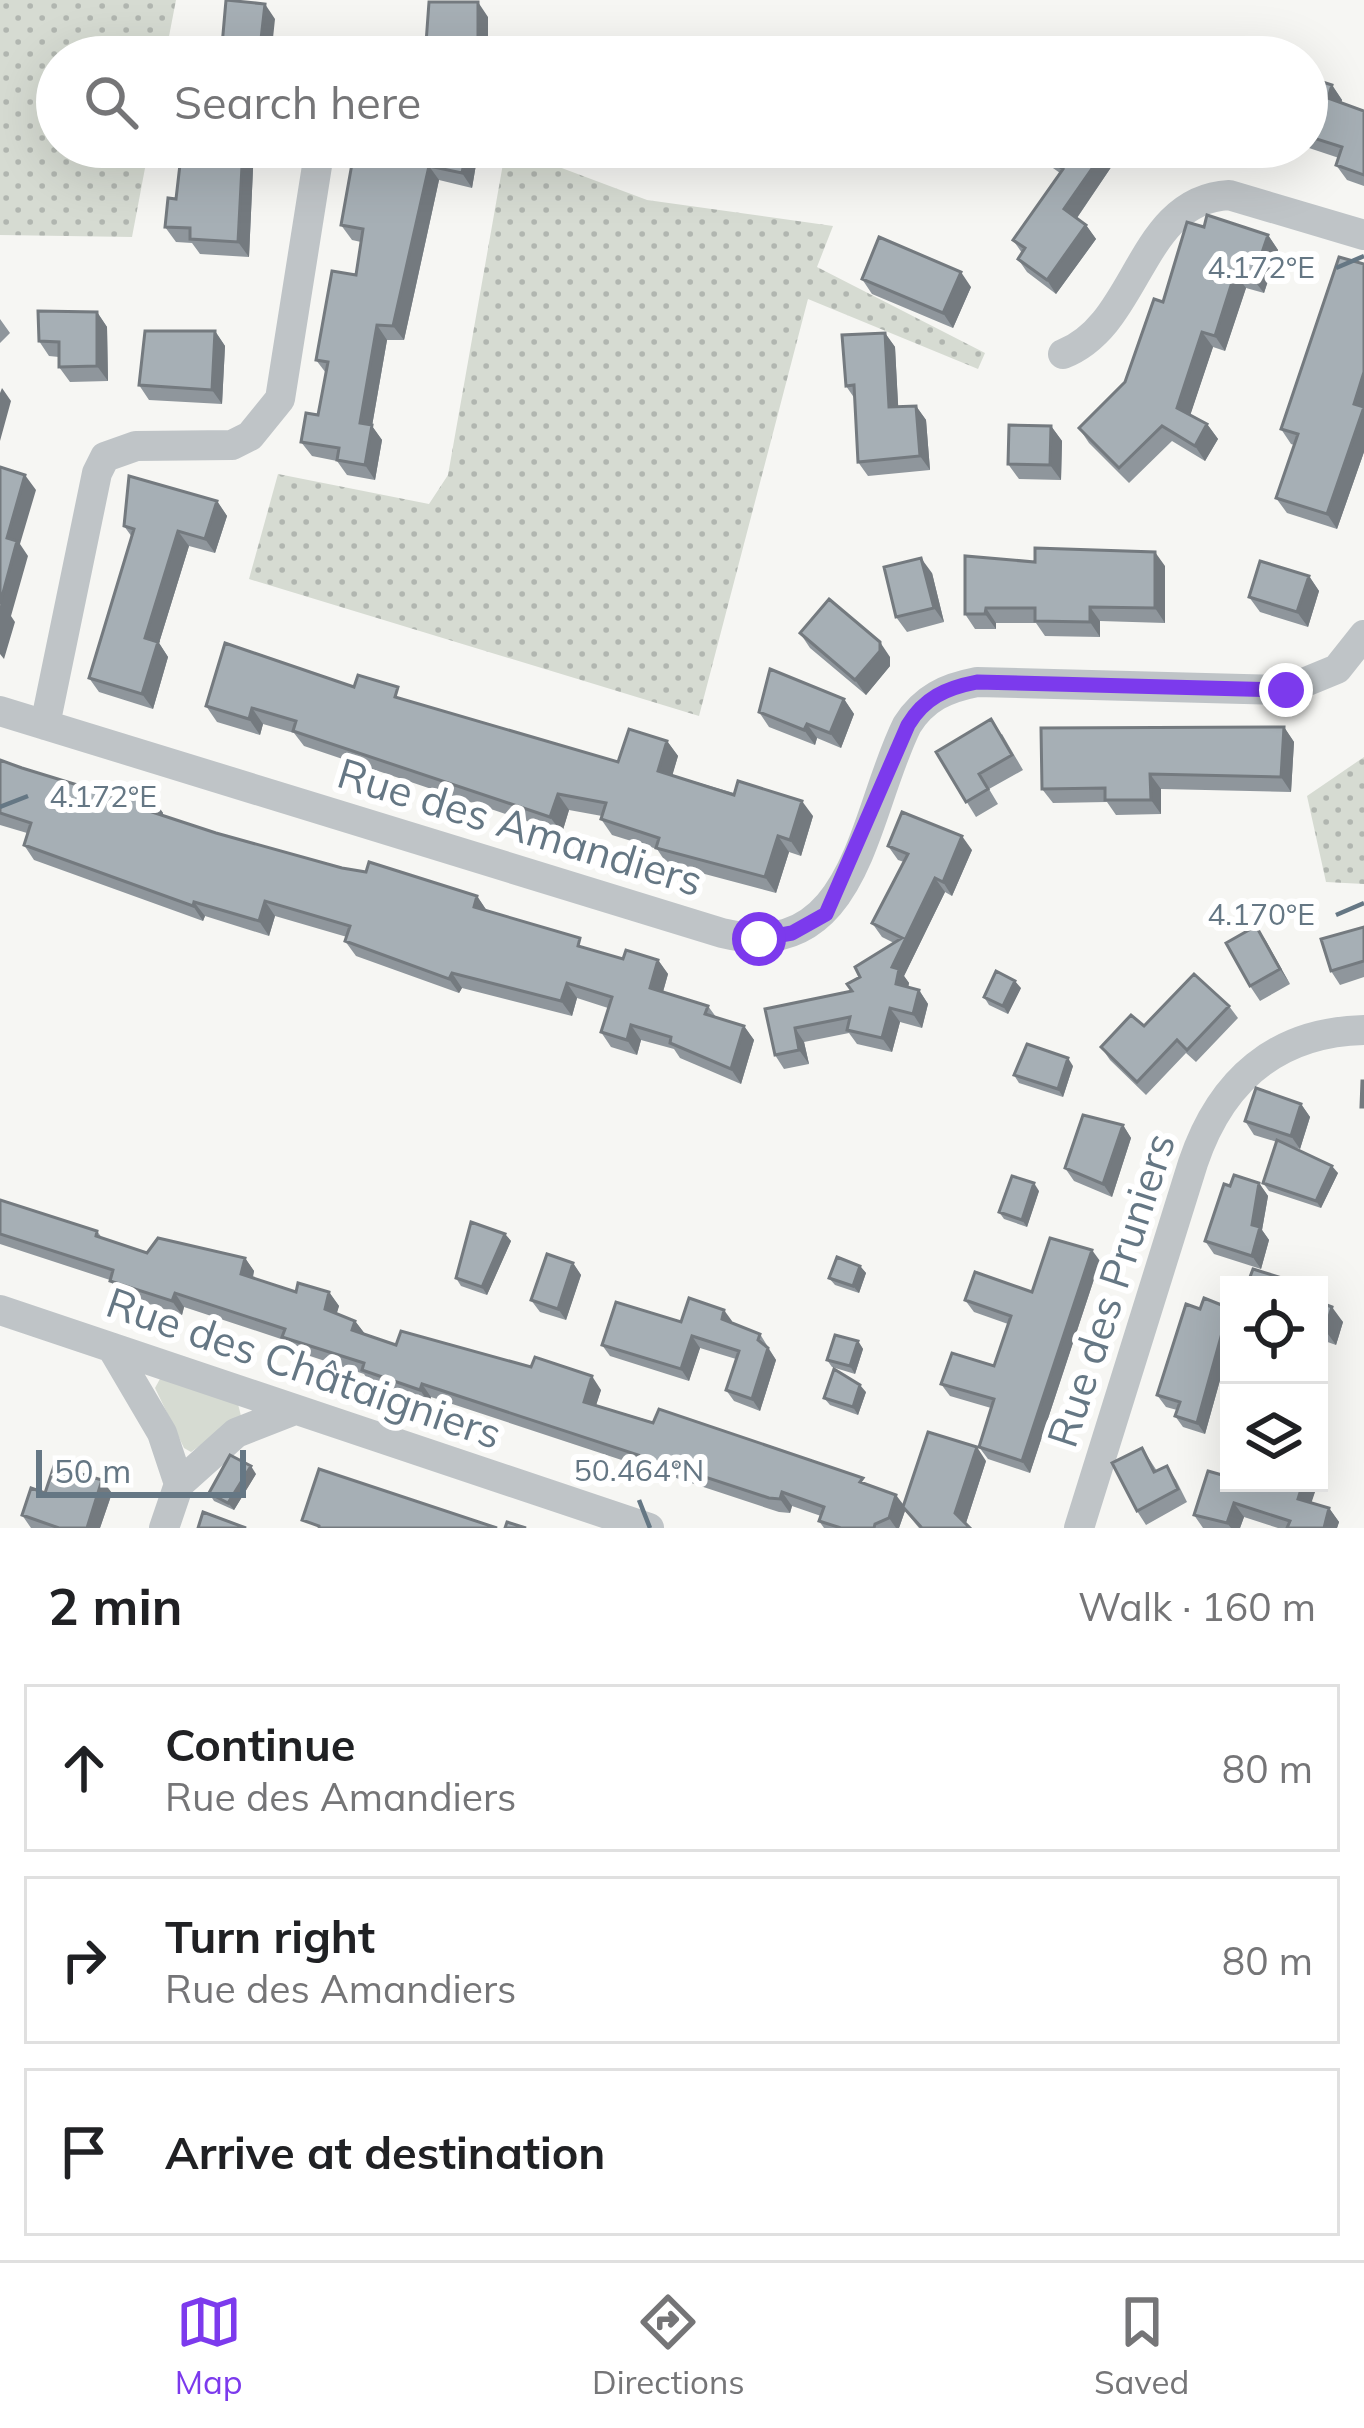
<!DOCTYPE html>
<html lang="en">
<head>
<meta charset="utf-8">
<style>
	body { margin:0; font-family:Mulish,sans-serif; background:#f6f6f6; color:#202124 }
	.controls { position:absolute; right:36px; bottom:36px; display:grid; overflow:hidden; border-radius:0px; box-shadow:0 12px 48px #0002 }
	.controls button { width:108px; height:108px; display:grid; place-items:center; padding:0; border:0; border-bottom:3px solid #e0e0e0; background:#fff; color:#202124; font:60px sans-serif }
	.scale { position:absolute; left:36px; bottom:30px; width:210px; box-sizing:border-box; padding-left:12px; border:6px solid #657784; border-top:0; font-size:33px; line-height:42px; white-space:nowrap; color:#657784; -webkit-text-stroke:9px #fff; paint-order:stroke }
	.stop { position:absolute; width:36px; height:36px; margin:-27px; border:9px solid #7c3aed; border-radius:50%; background:#fff }
	.stop.end { background:#7c3aed; border-color:#fff; box-shadow:0 3px 12px #0008 }
	.list { margin:0; padding:0; list-style:none }
	h2 { display:flex; justify-content:space-between; align-items:center; height:156px; margin:0; padding:0 48px; font-size:51px }
	h2 small { font-size:39px; font-weight:400; color:#757577 }
	.list li { display:grid; grid-template-columns:78px 1fr auto; gap:36px; align-items:center; box-sizing:border-box; height:168px; margin:0 24px 24px; padding:0 24px; border:3px solid #e0e0e0; border-radius:0px }
	.list b { display:block; font-size:45px; white-space:nowrap }
	.list p { margin:0; font-size:39px; white-space:nowrap; color:#757577 }
	.list em { font-size:39px; font-style:normal; color:#757577 }
	.icon { flex:none; width:66px; height:66px; fill:none; stroke:currentColor; stroke-width:2; stroke-linecap:round; stroke-linejoin:round }
	.map { position:relative; flex:none; width:1364px; height:1528px; overflow:hidden }
	.search { position:absolute; background:#fff; box-shadow:0 12px 48px #0002; left:36px; right:36px; top:36px; height:132px; display:flex; align-items:center; gap:30px; box-sizing:border-box; padding:0 42px; border-radius:66px; color:#757577; font-size:45px }
	.sheet { height:732px; background:#fff }
	nav { display:flex; justify-content:space-around; align-items:center; box-sizing:border-box; height:168px; border-top:3px solid #e0e0e0; background:#fff; font-size:33px; color:#757577 }
	nav a { display:grid; justify-items:center; gap:6px }
	nav .on { color:#7c3aed }
	.map>svg:first-child { display:block }
	.grass { fill:url(#grass-dots) }
	.green { fill:#d6dbd2 }
	.lines { fill:none; stroke-linecap:round; stroke-linejoin:round }
	.minor { stroke:#bfc4c7; stroke-width:30 }
	.wall { fill:#8f969c }
	.shaded-wall { fill:#747a7f }
	.building { fill:#a6afb5; stroke:#747a7f; stroke-width:3 }
	.route { stroke:#7c3aed; stroke-width:15 }
	.ticks { fill:none; stroke:#657784; stroke-width:4.5 }
	.labels { text-anchor:middle; stroke-width:12; stroke-linejoin:round; paint-order:stroke }
	.street-label { font-size:42px; fill:#657784; stroke:#fff }
	.ticks-label { font-size:30px; text-anchor:middle; fill:#657784; stroke:#fff; stroke-width:12; stroke-linejoin:round; paint-order:stroke }
</style>
</head>
<body>
<div class="map">
<svg width="1364" height="1528" viewBox="0 0 1364 1528">
	<defs>
		<pattern id="grass-dots" width="8" height="8" patternUnits="userSpaceOnUse" patternTransform="scale(3)"><rect width="8" height="8" fill="#d6dbd2"/><path d="M2 2h.1M6 6h.1" fill="none" stroke="#b1b6b0" stroke-width="1.8" stroke-linecap="round"/></pattern>
	</defs>
	<rect width="100%" height="100%" fill="#f6f6f3"/>
	<!-- grass -->
	<path class="grass" d="M0,0H176L165,57H57V147H149L132,237L0,235Z
		M504,158L551,164L647,200L833,226L817,267L985,353L978,369L808,299L699,716L249,579L278,474L429,504L448,475Z
		M1364,757V884L1326,882L1307,796Z"/>
	<!-- green -->
	<path class="green" d="M161,1377L238,1404L241,1416L191,1452L184,1448L155,1388Z"/>
	<g class="lines">
		<!-- minor -->
		<path class="minor" d="M1063,354C1140,324 1138,200 1229,195L1364,235
			M0,711L722,933C857,966 862,816 907,725C924,698 946,688 977,682L1286,690L1337,669L1364,635
			M45,725L97,473L105,457L136,446L232,445L250,436L280,399L320,147
			M0,1310L649,1528
			M112,1348L162,1433L179,1484L164,1528
			M179,1484L236,1433L292,1411
			M1079,1528L1193,1163C1221,1080 1276,1032 1364,1030"/>
	</g>
	<!-- wall -->
	<path class="wall" d="M1307,77L1332,85L1342,100L1341,103L1364,111V186L1347,180L1336,165L1339,158L1306,147Z
		M182,147H254L249,257L200,254L192,243L176,242L165,227L176,199Z
		M430,147H479L472,188L439,180L404,340H387L372,426L382,440L375,480L347,475L337,461L312,456L301,442L318,415L326,373L316,360L356,275L361,242L352,240L341,225L430,151Z
		M1030,147H1115L1120,154L1077,218L1086,225L1096,239L1056,294L1027,272L1018,259L1022,253L1013,240L1060,173L1036,156Z
		M1204,227L1268,235L1278,250L1264,293L1246,288L1225,351L1213,347L1190,415L1207,424L1218,439L1205,461L1172,441L1129,483L1089,443L1079,428L1125,382Z
		M1364,264V452L1337,529L1287,513L1276,498L1294,445L1291,444L1281,429Z
		M862,279L971,287L953,328L872,294Z
		M97,312L107,327L108,381L70,382L59,367V357L49,356L39,341Z
		M0,319L10,333L0,343Z
		M215,331L225,346L222,404L149,400L139,385Z
		M885,333L895,347L898,406H916L926,420L930,470L868,476L858,462L855,399L846,386Z
		M1051,426L1062,441L1061,480L1019,479L1008,464Z
		M217,501L227,516L215,553L189,546L159,643L168,657L153,709L99,692L89,678L132,537L124,526Z
		M1035,562L1165,566V623L1100,621V637L1045,636L1036,623H996V629H975L965,614Z
		M932,573L944,622L907,632L896,617Z
		M1309,576L1319,591L1308,627L1260,612L1249,597Z
		M800,633L890,657V666L866,695L810,648Z
		M354,687L407,700L618,762L667,741L678,756L672,775L813,816L801,856L789,852L776,893L667,864L657,849L612,835L601,819L602,816L569,810L562,833L304,746L294,733L263,724L260,735L217,722L206,706Z
		M844,699L854,714L841,748L817,738L815,745L769,727L759,712Z
		M1284,727L1294,742L1291,792L1161,789V814L1116,815L1107,802L1053,803L1042,789Z
		M1002,734L1023,770L989,789L998,804L976,817L936,752Z
		M0,760L22,768L123,799H153L163,813L162,815L216,833L342,868L477,896L487,911L587,949L623,959L658,960L668,974L663,992L708,1006L716,1017L744,1026L754,1040L741,1084L680,1058L674,1049L641,1040L637,1055L611,1047L601,1032L608,1008L577,998L572,1016L462,988L459,993L356,956L345,941L347,937L275,916L269,936L205,916L203,921L34,860L24,845L27,833L0,825Z
		M888,846L972,850L952,896L945,892L904,976L909,983L908,987L919,990L928,1004L922,1028L900,1022L892,1052L857,1044L849,1033L804,1042L809,1064L784,1069L775,1055L765,1009L852,991L860,977L894,943L882,937L872,923L904,862L898,860Z
		M1256,926L1290,984L1260,1001L1250,986Z
		M1364,927V977L1340,985L1331,971Z
		M1021,988L1008,1014L989,1005L984,997Z
		M1229,1006L1238,1018L1196,1062L1186,1053L1146,1095L1110,1060L1101,1047L1144,1026Z
		M1073,1066L1063,1097L1019,1083L1014,1075Z
		M1301,1104L1310,1117L1300,1149L1287,1145L1338,1173L1321,1208L1269,1191L1263,1183L1277,1142L1254,1135L1245,1121Z
		M1123,1125L1131,1138L1112,1197L1074,1181L1065,1168Z
		M1259,1183L1268,1196L1262,1230L1269,1240L1261,1269L1214,1254L1205,1241L1230,1186Z
		M1039,1191L1027,1227L1004,1219L999,1212Z
		M0,1200L97,1231L102,1238L147,1253L245,1258L254,1271L253,1278L296,1292H329L339,1306L336,1314L355,1321L365,1334L396,1345L601,1390L596,1405L868,1485L903,1504L986,1461L966,1523L970,1528H919L905,1511L899,1528H824L819,1521L821,1516L792,1506L790,1513L779,1512L431,1397L429,1403L371,1384L364,1374L292,1350L284,1340L184,1307L182,1315L119,1294L110,1280L0,1244Z
		M505,1234L511,1241L487,1295L461,1286L456,1278Z
		M1100,1261L1030,1473L988,1459L979,1447L991,1408L950,1396L941,1384L994,1366L1008,1324L974,1312L965,1300L1032,1292Z
		M573,1263L581,1275L566,1320L540,1312L531,1300Z
		M860,1266L866,1273L859,1293L835,1285L829,1278Z
		M1319,1302L1343,1322L1336,1345L1319,1339Z
		M1229,1307V1348L1205,1434L1183,1427L1175,1416L1177,1410L1166,1407L1157,1395L1200,1309Z
		M732,1321V1323L760,1334L776,1360L760,1411L734,1401L726,1390L736,1359L700,1348L689,1381L610,1356L602,1345L681,1322Z
		M858,1341L863,1349L855,1374L832,1367L827,1360Z
		M866,1392L858,1415L830,1405L824,1398Z
		M1142,1448L1157,1471L1167,1466L1176,1480L1187,1502L1146,1525L1137,1511Z
		M256,1474L234,1510L214,1501L209,1493Z
		M1318,1483L1311,1502L1329,1508L1339,1522L1337,1528H1278L1244,1517L1240,1528H1203L1194,1515L1258,1486Z
		M45,1493H112L100,1528H31L22,1515Z"/>
	<!-- shaded-wall -->
	<path class="shaded-wall" d="M478,2L488,17V57H478Z
		M265,4L275,19L271,57H259Z
		M1185,40L1195,55V57H1185Z
		M1332,85L1342,100L1338,113L1328,98Z
		M243,147H254L249,257L238,242Z
		M467,147H479L472,188L462,173Z
		M1107,147H1115L1120,154L1074,222L1064,209Z
		M429,166L439,180L404,340L393,326Z
		M1086,225L1096,239L1056,294L1047,280Z
		M1268,235L1278,250L1264,293L1253,279Z
		M961,272L971,287L953,328L943,313Z
		M1235,273L1246,288L1225,351L1215,336Z
		M97,312L107,327L108,381L97,366Z
		M377,325L387,340L372,426L382,440L375,480L365,465L360,423Z
		M215,331L225,346L222,404L212,390Z
		M1202,332L1213,347L1188,422L1177,408Z
		M885,333L895,347L899,421L889,407Z
		M1364,372V452L1337,529L1327,514L1354,404Z
		M2,388L11,401L0,441V393Z
		M916,406L926,420L930,470L920,456Z
		M1207,424L1218,439L1205,461L1195,446Z
		M1051,426L1062,441L1061,480L1050,465Z
		M25,475L36,490L20,544L28,556L11,616L15,622L4,659L0,654V606L7,538Z
		M217,501L227,516L215,553L205,539Z
		M178,531L189,546L159,643L168,657L153,709L142,694L145,638Z
		M1155,552L1165,566V623L1155,608Z
		M921,558L932,573L944,622L934,608Z
		M1309,576L1319,591L1308,627L1297,612Z
		M1090,607L1100,621V637L1090,622Z
		M986,608L996,623V629L985,614Z
		M880,642L890,657V666L866,695L855,680Z
		M844,699L854,714L841,748L830,733Z
		M252,708L263,724L260,735L249,719Z
		M807,724L817,738L815,745L804,730Z
		M1284,727L1294,742L1291,792L1281,777Z
		M667,741L678,756L669,787L658,771Z
		M1150,774L1161,789V814L1151,800Z
		M558,794L569,810L562,833L550,817Z
		M153,799L163,813L159,826L149,811Z
		M802,801L813,816L801,856L790,840Z
		M778,836L789,852L776,893L765,877Z
		M962,836L972,850L952,896L943,882Z
		M935,878L945,892L904,976L909,983L906,998L896,984L892,967Z
		M477,896L487,911L474,907Z
		M265,901L275,916L269,936L259,921Z
		M194,902L205,916L203,921L193,906Z
		M1256,926L1266,941L1290,984L1280,969Z
		M658,960L668,974L660,1002L650,988Z
		M452,973L462,988L459,993L449,979Z
		M1015,981L1021,988L1008,1014L1003,1006Z
		M567,983L577,998L572,1016L561,1001Z
		M919,990L928,1004L922,1028L913,1014Z
		M890,1008L900,1022L892,1052L882,1038Z
		M631,1025L641,1040L637,1055L627,1040Z
		M744,1026L754,1040L741,1084L731,1069Z
		M795,1028L804,1042L809,1064L799,1050Z
		M1068,1058L1073,1066L1063,1097L1058,1089Z
		M1301,1104L1310,1117L1300,1149L1291,1136Z
		M1123,1125L1131,1138L1112,1197L1103,1184Z
		M1332,1166L1338,1173L1321,1208L1316,1201Z
		M1034,1183L1039,1191L1027,1227L1022,1220Z
		M1259,1183L1268,1196L1262,1230L1269,1240L1261,1269L1252,1256V1225Z
		M505,1234L511,1241L487,1295L482,1287Z
		M1092,1250L1100,1261L1030,1473L1022,1461Z
		M245,1258L254,1271L250,1287L241,1274Z
		M573,1263L581,1275L566,1320L558,1309Z
		M860,1266L866,1273L859,1293L853,1286Z
		M329,1292L339,1306L334,1323L325,1309Z
		M175,1293L184,1307L182,1315L172,1301Z
		M1332,1307L1343,1322L1336,1345L1325,1330Z
		M1229,1308V1348L1205,1434L1197,1423Z
		M724,1310L732,1321L730,1331L722,1319Z
		M355,1321L365,1334L352,1330Z
		M692,1336L700,1348L689,1381L681,1369Z
		M858,1341L863,1349L855,1374L850,1366Z
		M768,1348L776,1360L760,1411L752,1399Z
		M592,1376L601,1390L593,1415L584,1402Z
		M422,1384L431,1397L429,1403L420,1390Z
		M860,1385L866,1392L858,1415L853,1407Z
		M977,1447L986,1461L965,1526L955,1513Z
		M251,1466L256,1474L234,1510L228,1503Z
		M102,1480L112,1493L100,1528H87Z
		M1303,1483H1318L1308,1513L1298,1499Z
		M782,1492L792,1506L790,1513L780,1499Z
		M896,1495L906,1508L899,1528H896L889,1518Z
		M1234,1503L1244,1517L1240,1528H1231L1227,1523Z
		M1329,1508L1339,1522L1337,1528H1324Z"/>
	<!-- building -->
	<path class="building" d="M226,0L265,4L259,57H221Z
		M429,2H478V57H425Z
		M1137,40H1185V57H1137Z
		M1307,77L1332,85L1328,98L1364,111V175L1336,165L1342,147L1307,136Z
		M182,147H243L238,242L190,239V228L165,227L168,198L176,199Z
		M355,147H406L430,151V147H467L462,173L429,166L393,326L377,325L360,423L372,425L365,465L337,460L339,448L301,442L306,413L318,415L328,362L316,360L332,271L356,275L363,229L341,225Z
		M1033,147H1107L1064,209L1086,225L1047,280L1018,259L1025,248L1013,240L1063,169Z
		M1207,215L1268,235L1253,279L1235,273L1215,336L1202,332L1177,408L1207,424L1195,446L1162,426L1119,468L1079,428L1125,382L1154,299L1163,302L1187,222L1204,227Z
		M879,237L961,272L943,313L862,279Z
		M1339,257L1364,264V372L1354,404L1364,407L1327,514L1276,498L1298,434L1281,429Z
		M38,311L97,312V366L59,367V342L39,341Z
		M145,331H215L212,390L139,385Z
		M885,333L889,407L916,406L920,456L858,462L854,385L846,386L842,335Z
		M1009,425L1051,426L1050,465L1008,464Z
		M0,467L25,475L7,538L17,541L0,604Z
		M129,476L217,501L205,539L178,531L145,638L158,642L142,694L89,678L134,529L124,526Z
		M1035,548L1155,552V608L1090,607V622L1035,621V608H986L985,614H965V556L1035,562Z
		M921,558L934,608L896,617L884,567Z
		M1260,561L1309,576L1297,612L1249,597Z
		M829,599L880,642V651L855,680L800,633Z
		M225,643L354,687L358,675L398,687L395,697L618,762L629,729L667,741L658,771L734,795L738,781L802,801L790,840L778,836L765,877L656,848L659,838L601,819L606,803L558,794L550,817L293,731L296,721L252,708L249,719L206,706Z
		M770,669L844,699L830,733L807,724L804,730L759,712Z
		M991,719L1012,755L979,774L988,789L966,802L936,752Z
		M1284,727L1281,777L1150,774L1151,800H1105V788L1042,789L1041,728Z
		M0,760L22,768L123,799L126,791L153,799L149,811L216,833L342,868L366,872L369,862L477,896L474,907L580,938L578,946L623,959L626,950L658,960L650,988L708,1006L705,1014L744,1026L731,1069L670,1043L671,1037L631,1025L627,1040L601,1032L612,997L567,983L561,1001L452,973L449,979L345,941L350,926L265,901L259,921L194,902L193,906L24,845L31,823L0,813Z
		M902,812L962,836L943,882L935,878L892,967L899,969L896,984L919,990L913,1014L890,1008L882,1038L847,1030L850,1017L795,1028L799,1050L775,1055L765,1009L852,991L847,984L860,977L855,967L902,938L872,923L908,854L888,846Z
		M1256,926L1280,969L1250,986L1226,943Z
		M1364,927V961L1331,971L1321,939Z
		M996,971L1015,981L1003,1006L984,997Z
		M1194,974L1229,1006L1187,1050L1177,1040L1137,1082L1101,1047L1131,1015L1144,1026Z
		M1027,1044L1068,1058L1058,1089L1014,1075Z
		M1362,1081H1364V1107H1361Z
		M1256,1088L1301,1104L1291,1136L1245,1121Z
		M1083,1115L1123,1125L1103,1184L1065,1168Z
		M1277,1140L1332,1166L1316,1201L1263,1183Z
		M1234,1175L1259,1183L1252,1225L1260,1227L1252,1256L1205,1241L1224,1184L1230,1186Z
		M1012,1176L1034,1183L1022,1220L999,1212Z
		M0,1200L97,1231L96,1236L147,1253L158,1238L245,1258L241,1274L296,1292L298,1283L329,1292L325,1309L355,1321L352,1330L396,1345L401,1331L531,1367L535,1357L592,1376L584,1402L653,1423L659,1409L863,1478L860,1482L896,1495L889,1518L875,1524L874,1528H841L819,1521L824,1507L782,1492L780,1499L769,1498L422,1384L420,1390L362,1370L364,1363L282,1337L285,1329L175,1293L172,1301L110,1281L113,1270L0,1234Z
		M471,1222L505,1234L482,1287L456,1278Z
		M1050,1238L1092,1250L1022,1461L979,1447L994,1399L941,1384L952,1353L994,1366L1011,1316L965,1300L975,1272L1032,1292Z
		M547,1254L573,1263L558,1309L531,1300Z
		M837,1257L860,1266L853,1286L829,1278Z
		M1253,1269L1282,1278L1280,1285H1247Z
		M689,1298L724,1310L722,1319L760,1334L758,1340L768,1348L752,1399L726,1390L739,1351L692,1336L681,1369L602,1345L616,1302L681,1322Z
		M1204,1298L1229,1308L1197,1423L1175,1416L1180,1402L1157,1395L1186,1304L1200,1309Z
		M1319,1302L1332,1307L1325,1330L1319,1328Z
		M835,1335L858,1341L850,1366L827,1360Z
		M834,1369L860,1385L853,1407L824,1398Z
		M928,1432L977,1447L955,1513L970,1528H922L903,1507Z
		M1142,1448L1154,1472L1167,1466L1178,1489L1137,1511L1112,1463Z
		M230,1455L251,1466L228,1503L209,1493Z
		M54,1466L102,1480L87,1528H59L22,1515L31,1488L45,1493Z
		M319,1469L497,1528H319V1526L302,1520Z
		M1208,1471L1229,1477V1483H1247L1258,1486L1259,1483H1303L1298,1499L1329,1508L1324,1528H1287L1290,1521L1234,1503L1227,1523L1194,1515Z
		M203,1512L246,1528H198Z
		M507,1522L526,1528H505Z"/>
	<g class="lines">
		<!-- route -->
		<path class="route" d="M759,939L792,933L826,914L908,725C924,698 946,688 977,682L1286,690"/>
	</g>
	<!-- ticks -->
	<path class="ticks" d="M1336,268L1364,256M0,807L28,796M1336,915L1364,903M639,1500L650,1528"/>
	<g class="labels">
		<!-- street labels -->
		<g class="street-label">
			<text transform="translate(520 827) rotate(17)" y="15">Rue des Amandiers</text>
			<text transform="translate(1111 1290) rotate(-72)" y="15">Rue des Pruniers</text>
			<text transform="translate(304 1368) rotate(19)" y="15">Rue des Châtaigniers</text>
		</g>
	</g>
	<g class="ticks-label">
		<text x="1261" y="278">4.172°E</text>
		<text x="103" y="807">4.172°E</text>
		<text x="1261" y="925">4.170°E</text>
		<text x="639" y="1481">50.464°N</text>
	</g>
</svg>
<div class="controls">
<button><svg class="icon" aria-label="locate" viewBox="0 0 24 24"><circle cx="12" cy="12" r="6"/><path d="M12 2v4M12 18v4M2 12h4M18 12h4"/></svg></button>
<button><svg class="icon" aria-label="layers" viewBox="0 0 24 24"><path d="M12 4l9 5-9 5-9-5zM3 14l9 5 9-5"/></svg></button>
</div>
<div class="scale">50 m</div>
<div class="stop" style="left:759px;top:939px"></div>
<div class="stop end" style="left:1286px;top:690px"></div>
<div class="search"><svg class="icon" aria-label="search" viewBox="0 0 24 24"><circle cx="10" cy="10" r="6"/><path d="M15 15l6 6"/></svg>Search here</div>
</div>
<section class="sheet">
<h2>2 min<small>Walk · 160 m</small></h2>
<ul class="list">
<li><svg class="icon" aria-label="ahead" viewBox="0 0 24 24"><path d="M12 20V5M6 11l6-6 6 6"/></svg><div><b>Continue</b><p>Rue des Amandiers</p></div><em>80 m</em></li>
<li><svg class="icon" aria-label="right" viewBox="0 0 24 24"><path d="M7 20v-9h11M14 6l5 5-5 5"/></svg><div><b>Turn right</b><p>Rue des Amandiers</p></div><em>80 m</em></li>
<li><svg class="icon" aria-label="arrive" viewBox="0 0 24 24"><path d="M6 21V4h12l-3 4 3 4H6"/></svg><div><b>Arrive at destination</b></div></li>
</ul>
</section>
<nav>
<a class="on"><svg class="icon" aria-label="map" viewBox="0 0 24 24"><path d="M3 6l6-2 6 2 6-2v14l-6 2-6-2-6 2zM9 4v14M15 6v14"/></svg>Map</a>
<a><svg class="icon" aria-label="directions" viewBox="0 0 24 24"><path d="M12 3l9 9-9 9-9-9zM9 14v-3h6M13 9l2 2-2 2"/></svg>Directions</a>
<a><svg class="icon" aria-label="saved" viewBox="0 0 24 24"><path d="M7 4h10v16l-5-4-5 4z"/></svg>Saved</a>
</nav>
</body>
</html>
